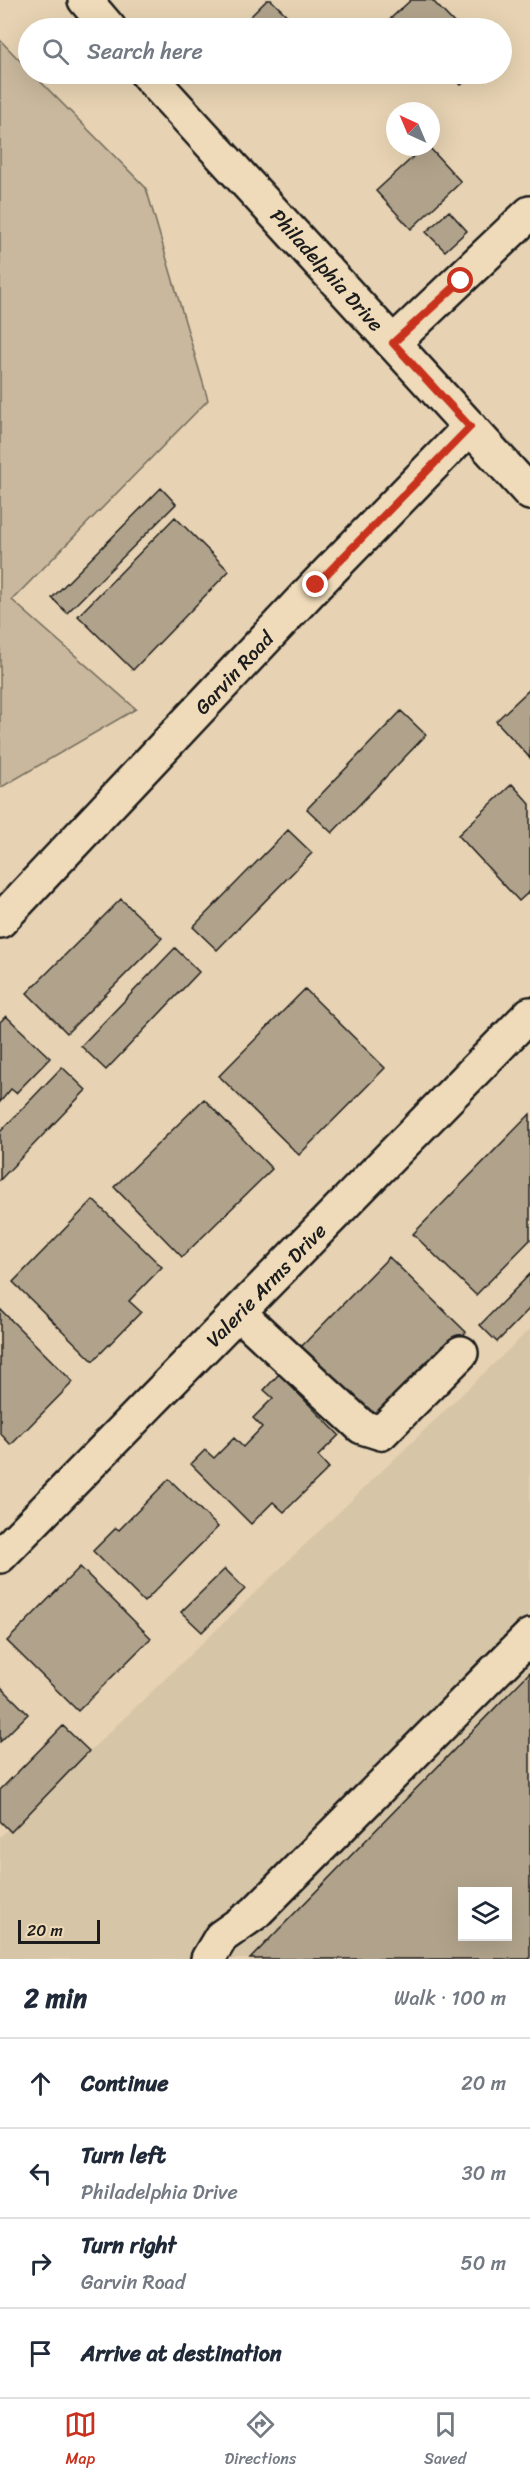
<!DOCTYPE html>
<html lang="en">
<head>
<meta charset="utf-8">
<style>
	body { margin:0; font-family:Sriracha,sans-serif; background:#f2f2f3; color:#1f2937 }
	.controls { position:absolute; right:18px; bottom:18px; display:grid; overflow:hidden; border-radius:0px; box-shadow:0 6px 24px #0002 }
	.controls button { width:54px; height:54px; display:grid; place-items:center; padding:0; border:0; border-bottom:2px solid #e0e1e3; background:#fff; color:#1f2937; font:30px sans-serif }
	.compass { position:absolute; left:386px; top:102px; width:54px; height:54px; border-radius:50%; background:#fff; box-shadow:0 6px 24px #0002; rotate:316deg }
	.scale { position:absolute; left:18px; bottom:15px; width:82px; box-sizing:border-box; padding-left:6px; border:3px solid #1c1c1c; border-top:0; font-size:16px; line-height:21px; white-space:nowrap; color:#1c1c1c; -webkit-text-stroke:4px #efdbb9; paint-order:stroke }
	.stop { position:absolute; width:18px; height:18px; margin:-14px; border:4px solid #c8321e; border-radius:50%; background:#fff }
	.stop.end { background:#c8321e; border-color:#fff; box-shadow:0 2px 6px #0008 }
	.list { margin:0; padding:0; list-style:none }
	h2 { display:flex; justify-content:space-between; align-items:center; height:78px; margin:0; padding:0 24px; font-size:26px }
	h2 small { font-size:20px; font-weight:400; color:#747a83 }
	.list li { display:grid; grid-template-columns:39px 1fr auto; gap:18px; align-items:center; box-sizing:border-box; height:90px; padding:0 24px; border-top:2px solid #e0e1e3 }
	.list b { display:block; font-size:22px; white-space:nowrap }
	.list p { margin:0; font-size:20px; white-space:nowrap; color:#747a83 }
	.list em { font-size:20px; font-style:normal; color:#747a83 }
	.icon { flex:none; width:33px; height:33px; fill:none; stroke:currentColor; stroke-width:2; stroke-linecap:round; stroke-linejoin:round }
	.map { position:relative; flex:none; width:530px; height:1959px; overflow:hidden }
	.search { position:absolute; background:#fff; box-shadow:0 6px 24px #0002; left:18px; right:18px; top:18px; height:66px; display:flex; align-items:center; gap:15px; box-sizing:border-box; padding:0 21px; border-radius:33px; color:#747a83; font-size:22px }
	.sheet { height:438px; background:#fff }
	nav { display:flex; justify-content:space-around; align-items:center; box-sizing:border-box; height:84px; border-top:2px solid #e0e1e3; background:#fff; font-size:16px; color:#747a83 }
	nav a { display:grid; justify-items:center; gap:3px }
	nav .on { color:#c8321e }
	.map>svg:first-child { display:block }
	.built { fill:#d7c5a7; fill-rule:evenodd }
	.green { fill:#c9b89d; stroke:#726a5c; stroke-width:1.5 }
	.building { fill:#b1a38b; stroke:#1c1c1c; stroke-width:1.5; fill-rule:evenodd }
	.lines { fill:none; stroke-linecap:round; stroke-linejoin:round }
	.minor-casing { stroke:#1c1c1c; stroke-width:38 }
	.major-casing { stroke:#1c1c1c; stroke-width:38 }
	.minor { stroke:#efdbb9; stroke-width:33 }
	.major { stroke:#efdbb9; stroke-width:33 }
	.route { stroke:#c8321e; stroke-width:8 }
	.labels { text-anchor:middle; stroke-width:6; stroke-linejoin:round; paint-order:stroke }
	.street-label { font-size:20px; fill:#1c1c1c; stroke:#efdbb9 }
</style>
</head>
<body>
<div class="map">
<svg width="530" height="1959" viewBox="0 0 530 1959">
	<rect width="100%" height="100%" fill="#e7d3b3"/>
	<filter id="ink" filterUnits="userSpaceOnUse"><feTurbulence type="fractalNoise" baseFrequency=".0167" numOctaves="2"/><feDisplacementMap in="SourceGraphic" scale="12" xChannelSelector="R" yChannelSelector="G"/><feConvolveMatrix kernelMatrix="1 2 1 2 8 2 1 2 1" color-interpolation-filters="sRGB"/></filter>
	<g filter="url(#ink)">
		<!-- built -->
		<path class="built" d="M530,1329V1959H0V1837ZM462,1892H508V1936H462Z"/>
		<!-- green -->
		<path class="green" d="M0,40L28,69V74H33L146,188L208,400L12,600L136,709L0,788Z"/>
		<!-- building -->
		<path class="building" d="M267,0H271L300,28H258L248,19Z
			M411,0H432L459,28H380Z
			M450,74H474L461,85Z
			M424,147H429L461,182L411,229L376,191Z
			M449,211L467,231L445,251L426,232Z
			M161,488L176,504L67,613L52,598Z
			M175,517L229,571L133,670L78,616Z
			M530,689V758L496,721Z
			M401,711L426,735L332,833L307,809Z
			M512,784L530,804V891L519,901L458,835Z
			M288,830L312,853L217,950L193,927Z
			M121,899L162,938L67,1033L27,993Z
			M175,948L199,972L106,1070L81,1046Z
			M305,989L385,1068L299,1155L219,1076Z
			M6,1016L50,1058L16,1093L11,1089L0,1102V1022Z
			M62,1067L86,1090L0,1180V1132Z
			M204,1099L272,1169L182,1257L114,1187Z
			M530,1114V1240L476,1295L413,1234Z
			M93,1200L162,1267L129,1301L141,1312L93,1361L13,1282Z
			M389,1257L466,1332L377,1423L300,1348Z
			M530,1274V1308L497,1342L480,1325Z
			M0,1309L73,1382L11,1445L0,1433Z
			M279,1374L339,1435L318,1456L329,1468L284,1512L273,1502L251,1524L191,1464L205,1450L214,1458L234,1438L243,1447L262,1427L253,1418L273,1398L264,1390Z
			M169,1479L218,1527L144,1602L93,1551L116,1528L119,1530Z
			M80,1567L151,1638L78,1711L7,1641Z
			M225,1569L245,1589L202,1632L181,1612Z
			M530,1672V1959H250ZM462,1892H508V1936H462Z
			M0,1686L28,1714L0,1742Z
			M63,1726L89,1751L11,1832L0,1821V1790Z"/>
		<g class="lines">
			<!-- minor casing -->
			<g class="minor-casing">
				<path id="minor" d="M393,343L530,213
					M0,921L316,585L470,427
					M239,1313L362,1427L381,1433L461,1353
					M0,1556L530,1014
					M208,1959L221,1937L255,1913L530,1636"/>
			</g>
			<!-- major casing -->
			<g class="major-casing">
				<path id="major" d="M85,0L109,28
					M147,74L530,493"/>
			</g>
			<!-- minor -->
			<use href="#minor" class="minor"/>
			<!-- major -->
			<use href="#major" class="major"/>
		</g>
	</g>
	<g class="lines" filter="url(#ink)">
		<!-- route -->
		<path class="route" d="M316,585L470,427L393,343L461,281"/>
	</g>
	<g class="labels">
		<!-- street labels -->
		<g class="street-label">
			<text transform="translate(327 270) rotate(48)" y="7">Philadelphia Drive</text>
			<text transform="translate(234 673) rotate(-47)" y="7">Garvin Road</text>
			<text transform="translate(266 1285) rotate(-46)" y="7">Valerie Arms Drive</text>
		</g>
	</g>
</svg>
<div class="controls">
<button><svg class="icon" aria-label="layers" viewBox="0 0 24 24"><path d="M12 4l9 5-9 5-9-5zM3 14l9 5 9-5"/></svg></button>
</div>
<svg class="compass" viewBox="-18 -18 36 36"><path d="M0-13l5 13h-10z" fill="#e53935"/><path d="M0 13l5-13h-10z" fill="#747a83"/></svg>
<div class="scale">20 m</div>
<div class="stop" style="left:461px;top:281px"></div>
<div class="stop end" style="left:316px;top:585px"></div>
<div class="search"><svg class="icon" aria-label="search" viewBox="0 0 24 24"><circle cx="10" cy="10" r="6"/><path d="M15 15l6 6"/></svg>Search here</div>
</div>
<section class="sheet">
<h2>2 min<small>Walk · 100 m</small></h2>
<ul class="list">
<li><svg class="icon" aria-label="ahead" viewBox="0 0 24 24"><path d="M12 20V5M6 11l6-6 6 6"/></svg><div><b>Continue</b></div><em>20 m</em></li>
<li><svg class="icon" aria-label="left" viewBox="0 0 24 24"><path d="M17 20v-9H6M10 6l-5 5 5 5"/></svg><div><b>Turn left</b><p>Philadelphia Drive</p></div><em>30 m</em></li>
<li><svg class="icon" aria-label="right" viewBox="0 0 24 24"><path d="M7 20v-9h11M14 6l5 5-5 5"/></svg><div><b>Turn right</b><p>Garvin Road</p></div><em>50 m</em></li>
<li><svg class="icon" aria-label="arrive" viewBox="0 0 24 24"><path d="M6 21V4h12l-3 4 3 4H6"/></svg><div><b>Arrive at destination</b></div></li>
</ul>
</section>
<nav>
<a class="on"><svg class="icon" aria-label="map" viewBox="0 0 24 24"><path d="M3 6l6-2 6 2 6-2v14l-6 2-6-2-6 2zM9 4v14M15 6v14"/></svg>Map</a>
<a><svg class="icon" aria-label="directions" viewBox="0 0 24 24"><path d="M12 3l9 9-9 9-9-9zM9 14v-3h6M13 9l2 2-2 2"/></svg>Directions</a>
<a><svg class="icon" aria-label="saved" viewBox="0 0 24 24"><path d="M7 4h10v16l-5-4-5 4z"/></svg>Saved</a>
</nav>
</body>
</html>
